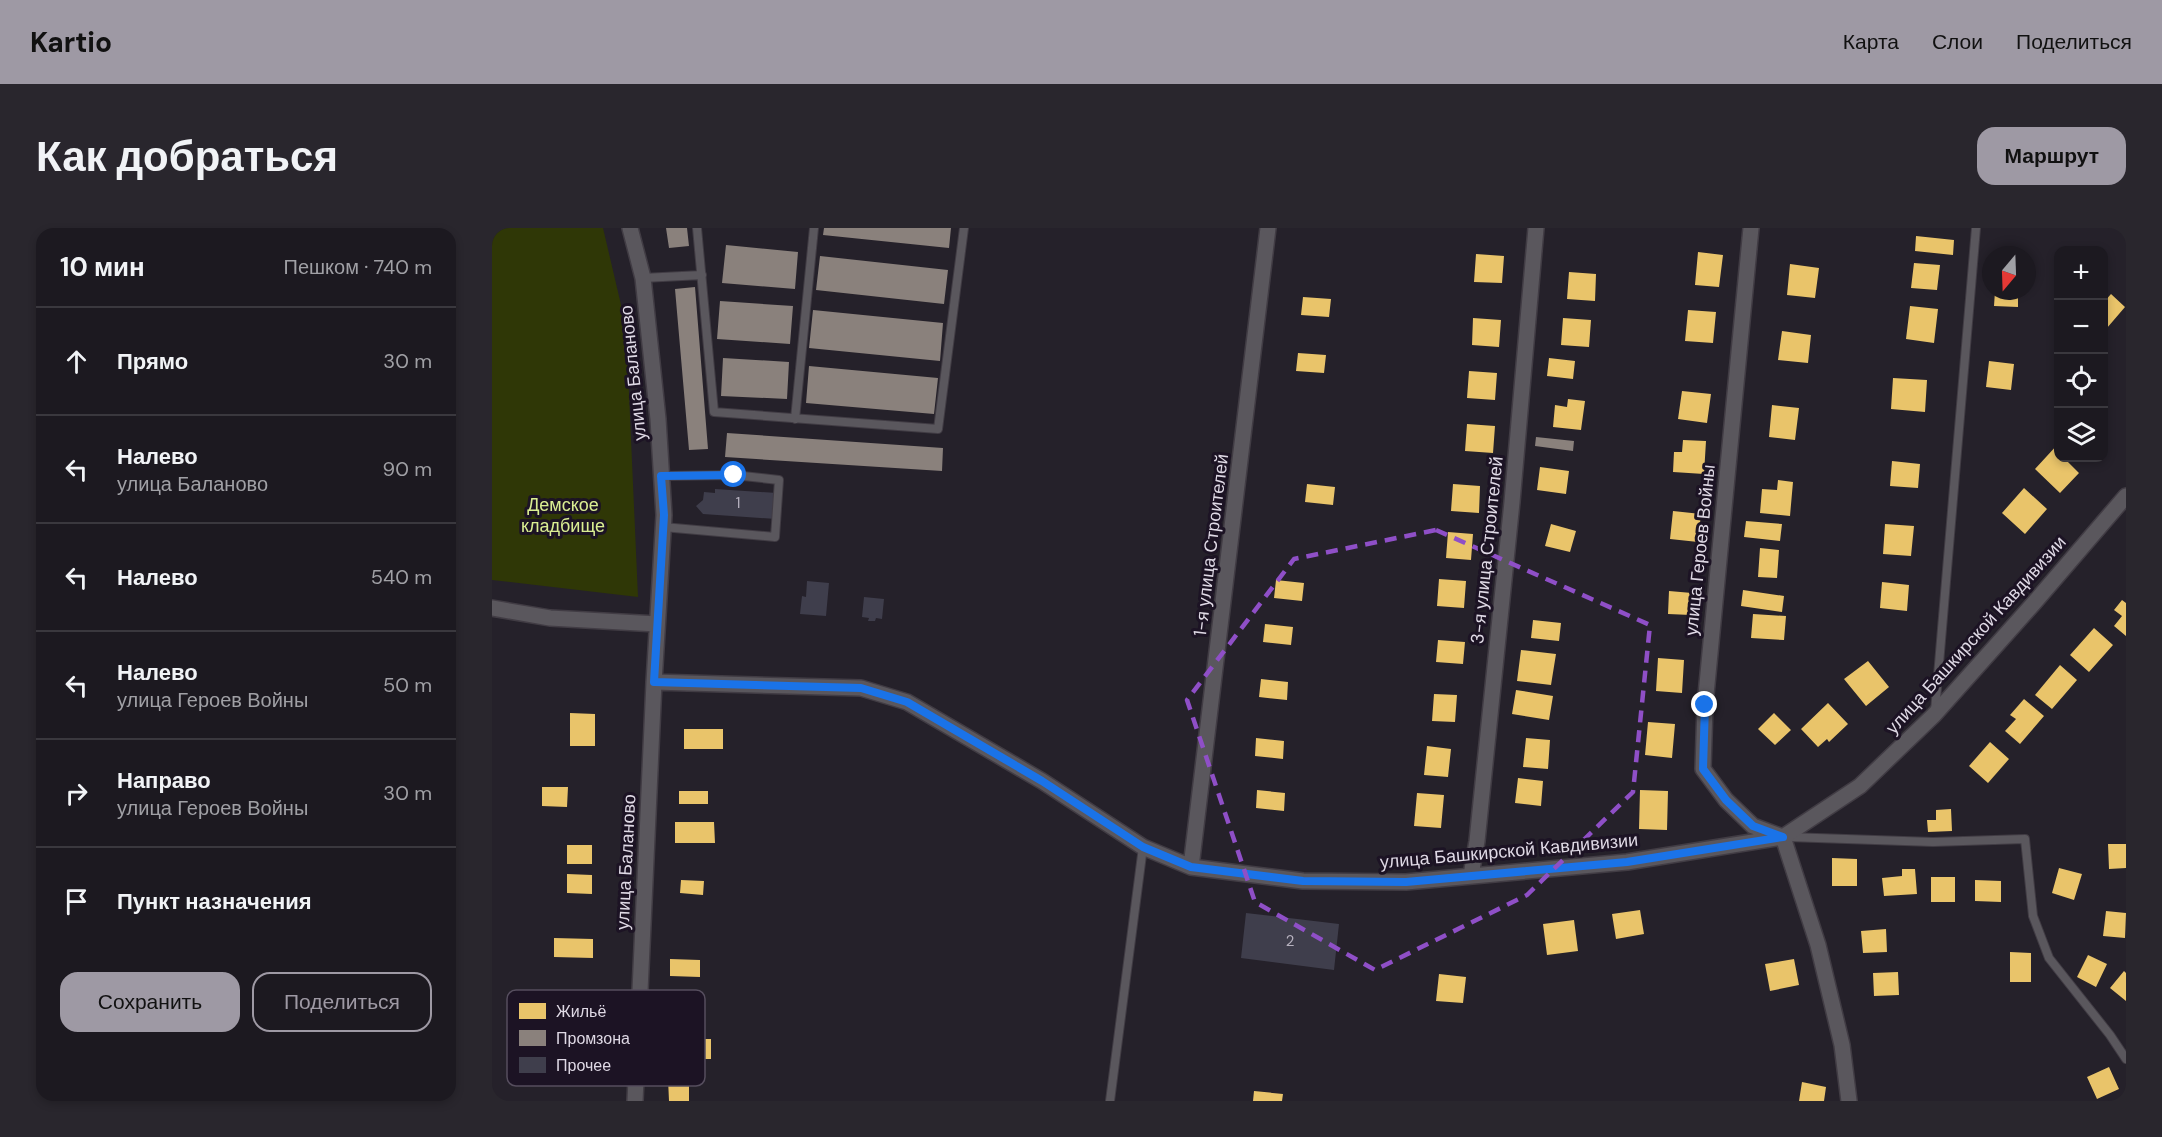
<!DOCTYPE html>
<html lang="ru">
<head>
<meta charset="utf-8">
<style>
	body { margin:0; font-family:"DM Sans",sans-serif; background:#29262d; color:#f1f3f6 }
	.controls { position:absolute; right:18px; top:18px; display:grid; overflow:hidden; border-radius:12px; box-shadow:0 3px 9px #0003 }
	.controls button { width:54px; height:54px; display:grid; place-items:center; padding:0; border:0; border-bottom:2px solid #3a383e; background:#1c1920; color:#f1f3f6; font:30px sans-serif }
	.compass { position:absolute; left:1490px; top:18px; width:54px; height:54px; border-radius:50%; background:#1c1920; box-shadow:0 3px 9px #0003; rotate:199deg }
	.stop { position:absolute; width:18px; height:18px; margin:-14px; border:4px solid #1a73e8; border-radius:50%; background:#fff }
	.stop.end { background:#1a73e8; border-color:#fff; box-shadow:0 2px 6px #0008 }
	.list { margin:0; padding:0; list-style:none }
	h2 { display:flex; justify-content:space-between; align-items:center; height:78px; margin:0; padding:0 24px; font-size:26px }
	h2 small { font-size:20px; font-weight:400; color:#a0a0a5 }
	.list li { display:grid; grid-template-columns:39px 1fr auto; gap:18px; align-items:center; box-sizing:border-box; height:108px; padding:0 24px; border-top:2px solid #3a383e }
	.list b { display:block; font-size:22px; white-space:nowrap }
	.list p { margin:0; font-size:20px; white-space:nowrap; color:#a0a0a5 }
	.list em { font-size:20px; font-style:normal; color:#a0a0a5 }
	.actions { display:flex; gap:12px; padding:18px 24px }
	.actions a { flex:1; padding:14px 0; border:2px solid #9e99a4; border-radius:18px; text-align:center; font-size:21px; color:#9e99a4 }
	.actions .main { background:#9e99a4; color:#111 }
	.icon { flex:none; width:33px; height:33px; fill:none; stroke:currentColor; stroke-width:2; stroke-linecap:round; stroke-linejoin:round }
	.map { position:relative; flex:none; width:1634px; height:873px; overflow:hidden; border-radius:18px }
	header { display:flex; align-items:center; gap:36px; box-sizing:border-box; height:84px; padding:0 30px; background:#9e99a4; color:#111 }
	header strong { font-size:28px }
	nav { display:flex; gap:33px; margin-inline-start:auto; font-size:21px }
	.intro { display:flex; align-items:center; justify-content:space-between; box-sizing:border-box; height:144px; padding:0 36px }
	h1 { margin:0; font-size:42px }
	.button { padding:15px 27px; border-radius:18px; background:#9e99a4; color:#111; font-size:21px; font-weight:700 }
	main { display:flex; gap:36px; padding:0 36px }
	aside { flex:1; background:#1c1920; border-radius:18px; box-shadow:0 3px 9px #0003 }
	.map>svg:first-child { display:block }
	.green { fill:#2f3706 }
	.homes { fill:#e9c46a }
	.industry { fill:#8a817c }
	.building { fill:#3f3e4c }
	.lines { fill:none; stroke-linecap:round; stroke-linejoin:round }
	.service-casing { stroke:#413c44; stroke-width:10 }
	.minor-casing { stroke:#413c44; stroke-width:18 }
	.service { stroke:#5a575d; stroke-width:8 }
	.minor { stroke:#5a575d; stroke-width:15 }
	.route { stroke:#1a73e8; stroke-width:8 }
	.marked { fill:none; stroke:#8f4fc7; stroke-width:4.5; stroke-dasharray:12 8; stroke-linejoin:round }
	.labels { text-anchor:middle; stroke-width:6; stroke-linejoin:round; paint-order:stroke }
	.number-label { font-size:15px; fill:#b7b2bf }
	.street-label { font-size:18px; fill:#dfd9e5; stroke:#1c1324 }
	.park-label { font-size:18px; fill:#daee92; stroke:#1c1324 }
	.key { fill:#1c1324; stroke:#564e5e; stroke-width:1.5 }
	.key-label { font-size:16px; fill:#dfd9e5 }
</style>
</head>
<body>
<header>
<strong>Kartio</strong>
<nav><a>Карта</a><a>Слои</a><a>Поделиться</a></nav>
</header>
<div class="intro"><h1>Как добраться</h1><a class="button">Маршрут</a></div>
<main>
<aside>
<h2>10 мин<small>Пешком · 740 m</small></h2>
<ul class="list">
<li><svg class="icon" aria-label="ahead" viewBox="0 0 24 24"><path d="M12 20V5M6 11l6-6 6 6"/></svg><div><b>Прямо</b></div><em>30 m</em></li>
<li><svg class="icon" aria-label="left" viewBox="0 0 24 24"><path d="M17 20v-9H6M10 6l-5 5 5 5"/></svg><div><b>Налево</b><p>улица Баланово</p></div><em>90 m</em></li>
<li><svg class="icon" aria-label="left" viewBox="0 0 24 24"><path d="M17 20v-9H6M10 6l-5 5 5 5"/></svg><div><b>Налево</b></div><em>540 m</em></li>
<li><svg class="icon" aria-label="left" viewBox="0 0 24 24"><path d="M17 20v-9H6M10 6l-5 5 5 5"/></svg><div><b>Налево</b><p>улица Героев Войны</p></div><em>50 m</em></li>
<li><svg class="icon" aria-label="right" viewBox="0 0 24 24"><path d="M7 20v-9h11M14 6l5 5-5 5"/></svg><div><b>Направо</b><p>улица Героев Войны</p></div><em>30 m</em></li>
<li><svg class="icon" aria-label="arrive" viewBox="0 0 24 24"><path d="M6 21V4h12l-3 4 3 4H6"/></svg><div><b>Пункт назначения</b></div></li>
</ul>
<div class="actions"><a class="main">Сохранить</a><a>Поделиться</a></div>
</aside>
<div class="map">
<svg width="1634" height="873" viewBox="0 0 1634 873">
	<rect width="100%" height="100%" fill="#25212a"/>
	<!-- green -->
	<path class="green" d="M0,0H111L134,98L146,369L0,352Z"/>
	<!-- homes -->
	<path class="homes" d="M1424,8L1462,12L1461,27L1423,23Z
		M1206,24L1231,27L1227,59L1203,57Z
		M984,26L1012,28L1010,55L982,54Z
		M1422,35L1448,37L1445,62L1419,60Z
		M1298,36L1327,40L1323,70L1295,67Z
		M1077,44L1104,46L1103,73L1075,71Z
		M1503,63H1526V79L1502,78Z
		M1619,66L1633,79L1615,100L1612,97V74Z
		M811,69L839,71L837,89L809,87Z
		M1418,78L1446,81L1442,115L1414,111Z
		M1196,82L1224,84L1221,115L1193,113Z
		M981,90L1009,92L1007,119L980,117Z
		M1071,90L1099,92L1097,119L1069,117Z
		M1290,103L1319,107L1316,135L1286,132Z
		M806,125L834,127L832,145L804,143Z
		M1057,130L1083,133L1081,151L1055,148Z
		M1497,133L1522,136L1519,162L1494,159Z
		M977,143L1005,145L1003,172L975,170Z
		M1401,150L1435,152L1433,184L1399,181Z
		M1190,163L1219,166L1215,195L1186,191Z
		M1076,171L1093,173L1089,202L1061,199L1063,177L1075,179Z
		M1280,177L1307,180L1303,212L1277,209Z
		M975,196L1003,198L1001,225L973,223Z
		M1191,212L1214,213L1212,246L1181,244L1182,224H1190Z
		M1566,216V230H1574L1573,231L1587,245L1568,265L1543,241Z
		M1400,233L1428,236L1426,260L1398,258Z
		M1048,239L1077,243L1074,266L1045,262Z
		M1286,252L1301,254L1298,288L1268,285L1270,261L1285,262Z
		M815,256L843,259L841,277L813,274Z
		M961,256L988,258L987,285L959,283Z
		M1532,260L1555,281L1533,306L1510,285Z
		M1181,283L1209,286L1206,314L1178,311Z
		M1254,293L1290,296L1288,313L1252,309Z
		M1059,296L1084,303L1078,324L1053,318Z
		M1393,296L1422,298L1419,328L1391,326Z
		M956,304L981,306L979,332L954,330Z
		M1268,320L1287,322L1285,350L1266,349Z
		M947,351L974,353L972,380L945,378Z
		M784,352L812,355L810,373L782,370Z
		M1390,354L1417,357L1415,383L1388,380Z
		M1251,362L1292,368L1290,384L1249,378Z
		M1177,363L1200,365L1199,387L1176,386Z
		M1630,372L1634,375V408L1622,398L1630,388L1622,382Z
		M1261,386L1294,388L1292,412L1259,410Z
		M1041,392L1069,395L1067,413L1039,410Z
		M773,396L801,399L799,417L771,414Z
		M1602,400L1621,417L1597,444L1578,427Z
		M946,412L973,414L971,436L944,434Z
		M1029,422L1064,426L1059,457L1025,453Z
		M1166,430L1192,432L1190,465L1164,463Z
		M1376,433L1397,459L1374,478L1352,451Z
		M1568,437L1585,452L1560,481L1543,467Z
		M769,451L796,454L795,472L767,469Z
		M1024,462L1061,468L1057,492L1020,486Z
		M942,466L965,467L963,494L940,493Z
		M1532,471L1552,488L1528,516L1513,503L1524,491L1518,487Z
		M1336,475L1356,496L1337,514L1335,511L1326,519L1309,501Z
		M78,485L103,486V518H78Z
		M1282,485L1299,502L1283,517L1266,501Z
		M1156,494L1183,496L1180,530L1153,527Z
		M192,501H231V521H192Z
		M764,510L792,513L791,531L763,528Z
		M1034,510L1058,512L1056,541L1031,539Z
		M1498,514L1517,531L1496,555L1477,538Z
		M935,518L959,521L956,549L932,547Z
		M1026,550L1051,553L1049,578L1023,575Z
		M50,559H76L75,579L50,578Z
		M765,562L793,565L792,583L764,580Z
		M1148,562L1176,563L1175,602L1147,601Z
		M187,563H216V576H187Z
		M925,565L952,567L949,600L922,598Z
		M1459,581L1460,603L1436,604L1435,592H1444V582Z
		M183,594H222L223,615H183Z
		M1616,616H1634V640L1617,641Z
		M75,617H100V636H75Z
		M1340,630L1365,631V658H1340Z
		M1567,640L1590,646L1582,672L1560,665Z
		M1410,641H1423L1425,666L1392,668L1390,650L1410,648Z
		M75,646L100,647V666L75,665Z
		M1439,649H1463V674H1439Z
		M189,652L212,653L211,667L188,665Z
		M1483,652L1509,653V674L1483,673Z
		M1148,682L1152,706L1124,711L1120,686Z
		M1614,683L1634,685L1633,710L1611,708Z
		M1082,692L1086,723L1055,727L1051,696Z
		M1394,701L1395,724L1371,725L1369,703Z
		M62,710L101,711V730L62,729Z
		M1518,724L1539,725V754H1518Z
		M1596,727L1615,736L1604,759L1585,749Z
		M178,731L208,732V749L178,748Z
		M1302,731L1307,757L1278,763L1273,736Z
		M1632,743L1634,745V773L1618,760Z
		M1406,744L1407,767L1382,768L1381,745Z
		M947,746L974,749L971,775L944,773Z
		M180,811H219V831H180Z
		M1617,839L1627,861L1605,871L1595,849Z
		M176,851H197V873H177Z
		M1310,854L1334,859L1332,873H1307Z
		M762,863L791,866L790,873H761Z"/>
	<!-- industry -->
	<path class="industry" d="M174,0H195L197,18L177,20Z
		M332,0H459L457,20L331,7Z
		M234,17L306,24L303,61L230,55Z
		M328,28L456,42L452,76L324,62Z
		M203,59L216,221L197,222L183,61Z
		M228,73L301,78L298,116L225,111Z
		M321,82L451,95L448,133L317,120Z
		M231,130L297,134L295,171L229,168Z
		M317,138L446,150L442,186L314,175Z
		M235,205L451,220L450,243L233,229Z
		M1044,209L1082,213L1081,223L1043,218Z"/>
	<!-- building -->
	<path class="building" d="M223,261L285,265L284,291L211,286L204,278L211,272L212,264L223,265Z
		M315,353L337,355L334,388L308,386L310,368L314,369Z
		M372,369L392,371L390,391L384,390L383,393H376L377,390L370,389Z
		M754,685L847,696L842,742L749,730Z"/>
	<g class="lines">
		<!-- service casing -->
		<g class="service-casing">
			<path id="service" d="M205,0L222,184L446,201L472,0
				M151,50L210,47
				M303,191L322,0
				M169,248L242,247L287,252L283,309L171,299
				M1443,483L1484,0
				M1296,609L1441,614L1533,611L1541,688L1557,730L1618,807L1634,831
				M618,873L651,619"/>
		</g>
		<!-- minor casing -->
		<g class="minor-casing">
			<path id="minor" d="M138,0L151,50L166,191L172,287L162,454L143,873
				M1259,0L1213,477L1211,541L1234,572L1261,598L1288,608
				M0,380L58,390L165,396
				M162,454L369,460L415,474L550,553L651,619L699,639L811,653L914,654L1135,634L1291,609L1368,558L1442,487L1542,375L1634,268
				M1291,609L1326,717L1350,817L1357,873
				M699,639L776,0
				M979,647L985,613L1020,274L1044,0"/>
		</g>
		<!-- service -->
		<use href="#service" class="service"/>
		<!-- minor -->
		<use href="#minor" class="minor"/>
	</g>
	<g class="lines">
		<!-- route -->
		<path class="route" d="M242,247L169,248L172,287L162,454L369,460L415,474L550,553L651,619L699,639L811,653L914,654L1135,634L1291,609L1261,598L1234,572L1211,541L1213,477"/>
	</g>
	<!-- marked area -->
	<path class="marked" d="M944,302L1158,397L1141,564L1035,667L883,742L763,674L695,472L802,331Z"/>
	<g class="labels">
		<!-- number labels -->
		<g class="number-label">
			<text x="246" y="280">1</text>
			<text x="798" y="718">2</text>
		</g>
		<!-- street labels -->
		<g class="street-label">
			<text transform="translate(141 145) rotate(-96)" y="6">улица Баланово</text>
			<text transform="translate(719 317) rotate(-83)" y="6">1-я улица Строителей</text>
			<text transform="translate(995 322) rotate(-84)" y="6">3-я улица Строителей</text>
			<text transform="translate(1208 322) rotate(-84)" y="6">улица Героев Войны</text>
			<text transform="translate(1484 407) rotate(-48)" y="6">улица Башкирской Кавдивизии</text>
			<text transform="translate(1017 623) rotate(-5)" y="6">улица Башкирской Кавдивизии</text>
			<text transform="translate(134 634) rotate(-87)" y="6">улица Баланово</text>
		</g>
		<!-- park labels -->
		<g class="park-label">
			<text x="71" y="283">Демское<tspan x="71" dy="21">кладбище</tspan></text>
		</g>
	</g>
	<!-- legend -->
	<rect x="15" y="762" width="198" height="96" rx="9" class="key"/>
	<rect x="27" y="775" width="27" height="16" fill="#e9c46a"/>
	<rect x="27" y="802" width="27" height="16" fill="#8a817c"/>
	<rect x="27" y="829" width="27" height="16" fill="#3f3e4c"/>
	<g class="key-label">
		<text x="64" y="789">Жильё</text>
		<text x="64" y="816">Промзона</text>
		<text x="64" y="843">Прочее</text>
	</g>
</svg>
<div class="controls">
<button>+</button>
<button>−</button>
<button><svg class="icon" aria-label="locate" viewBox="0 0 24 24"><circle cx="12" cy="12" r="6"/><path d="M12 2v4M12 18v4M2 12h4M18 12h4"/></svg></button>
<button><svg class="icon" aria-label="layers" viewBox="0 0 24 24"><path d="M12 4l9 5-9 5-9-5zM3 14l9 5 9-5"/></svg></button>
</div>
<svg class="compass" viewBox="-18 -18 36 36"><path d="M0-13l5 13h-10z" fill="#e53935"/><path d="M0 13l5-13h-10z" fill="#a0a0a5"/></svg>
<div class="stop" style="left:242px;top:247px"></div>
<div class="stop end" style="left:1213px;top:477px"></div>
</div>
</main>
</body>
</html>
